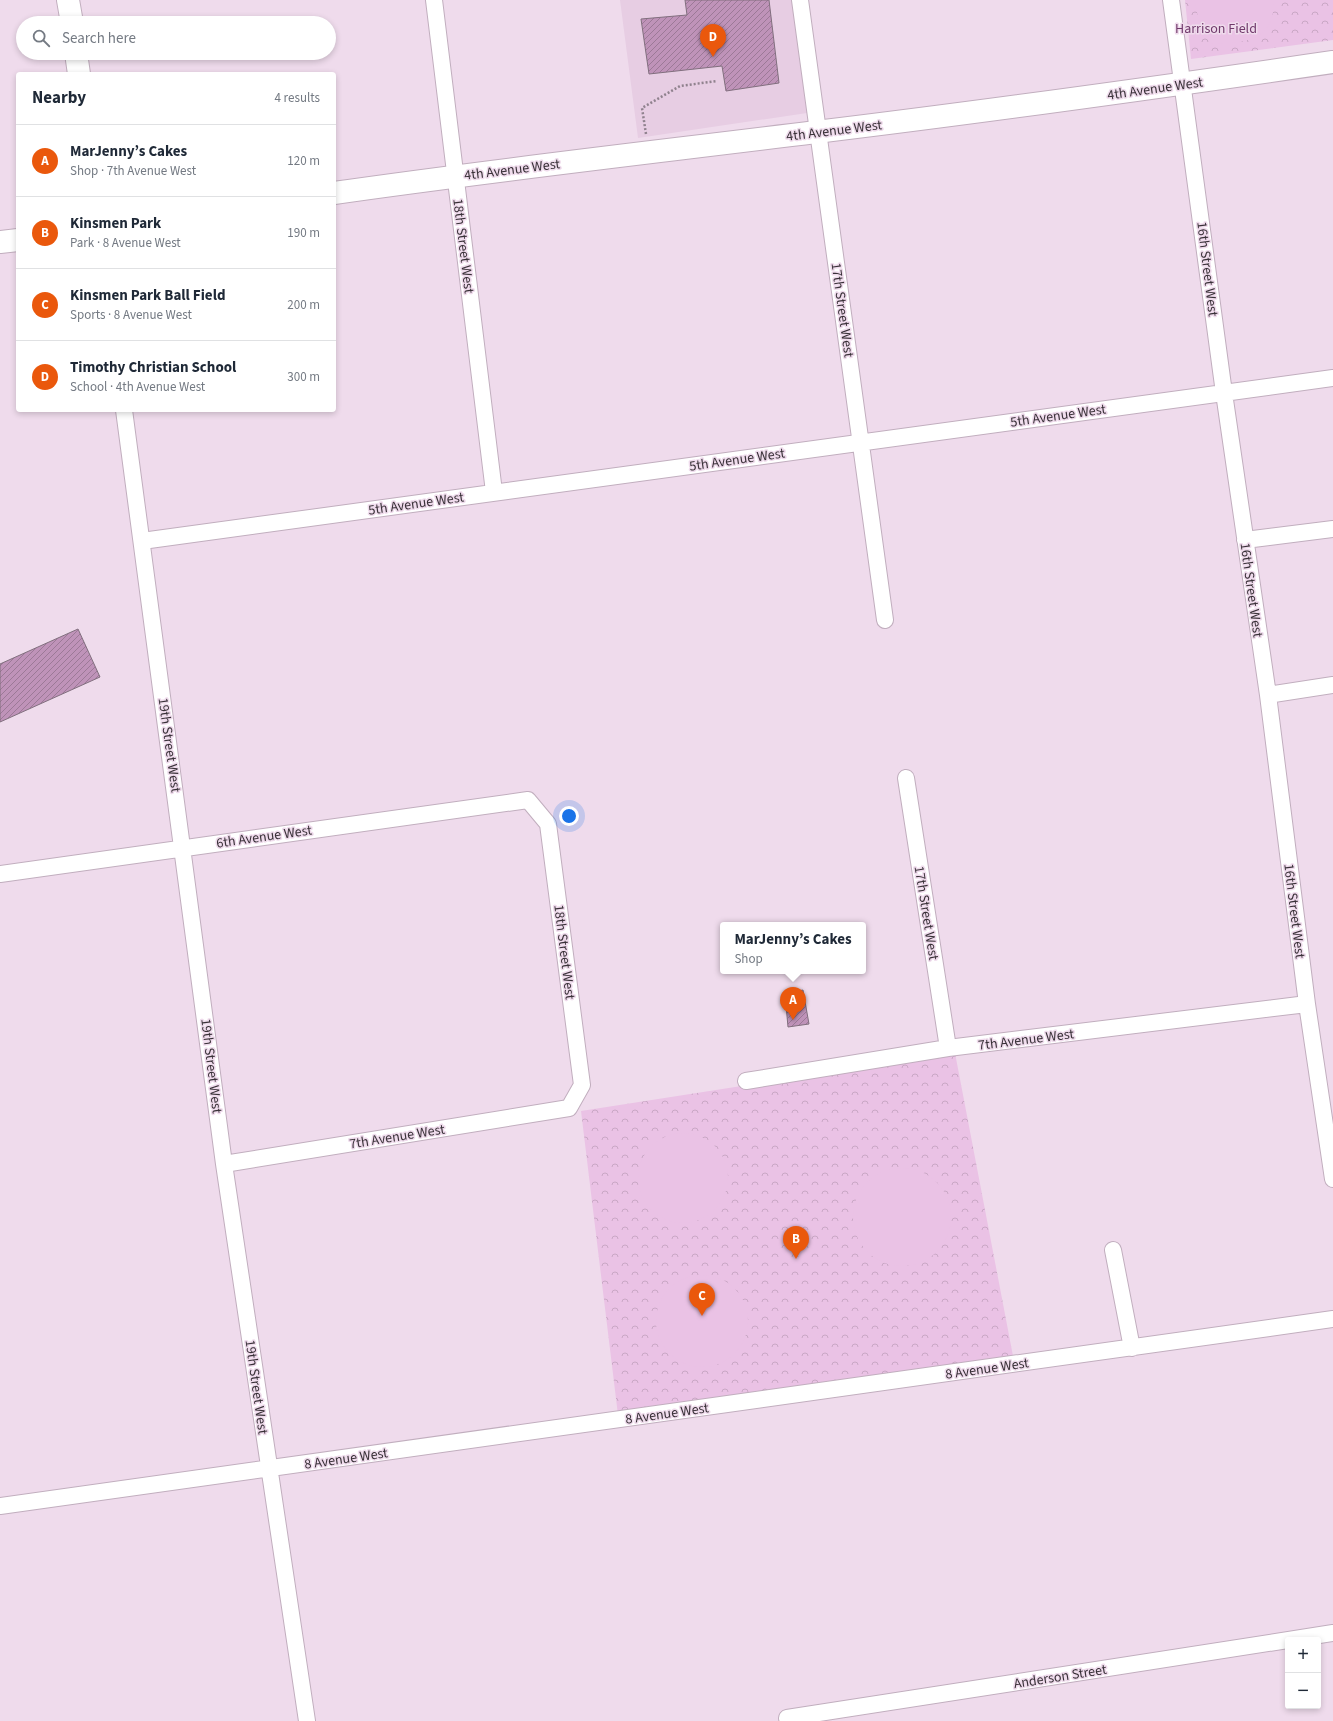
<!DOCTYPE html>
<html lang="en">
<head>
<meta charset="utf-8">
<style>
	body { margin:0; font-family:"Source Sans 3",sans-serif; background:#f6f6f7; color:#1f2937 }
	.controls { position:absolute; right:12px; bottom:12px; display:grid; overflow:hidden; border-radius:4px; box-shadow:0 2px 6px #0003 }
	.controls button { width:36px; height:36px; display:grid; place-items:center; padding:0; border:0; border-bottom:1px solid #e0e1e3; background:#fff; color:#1f2937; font:20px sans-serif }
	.you { position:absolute; left:569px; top:816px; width:14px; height:14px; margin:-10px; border:3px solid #fff; border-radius:50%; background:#1a73e8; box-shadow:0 0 0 6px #1a73e833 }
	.badge { display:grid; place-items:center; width:26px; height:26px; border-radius:50%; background:#ea580c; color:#fff; font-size:13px; font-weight:700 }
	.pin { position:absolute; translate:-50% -33px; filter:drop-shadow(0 1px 2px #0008) }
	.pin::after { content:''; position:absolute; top:21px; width:14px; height:12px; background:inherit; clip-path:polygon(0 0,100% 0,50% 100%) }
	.popup { position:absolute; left:720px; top:922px; width:146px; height:52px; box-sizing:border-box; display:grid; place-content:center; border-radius:4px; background:#fff; filter:drop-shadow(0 1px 3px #0005); font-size:13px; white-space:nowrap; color:#747a83 }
	.popup b { font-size:15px; color:#1f2937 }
	.popup::after { content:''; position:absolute; left:50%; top:100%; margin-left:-8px; border:8px solid transparent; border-top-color:#fff }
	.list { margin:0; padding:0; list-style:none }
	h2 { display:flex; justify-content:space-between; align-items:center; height:52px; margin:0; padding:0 16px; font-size:17px }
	h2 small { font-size:13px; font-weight:400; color:#747a83 }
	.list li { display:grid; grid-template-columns:26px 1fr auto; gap:12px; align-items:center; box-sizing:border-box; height:72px; padding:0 16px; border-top:1px solid #e0e1e3 }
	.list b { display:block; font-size:15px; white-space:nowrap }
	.list p { margin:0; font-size:13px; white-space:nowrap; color:#747a83 }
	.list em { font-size:13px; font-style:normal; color:#747a83 }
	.icon { flex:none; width:22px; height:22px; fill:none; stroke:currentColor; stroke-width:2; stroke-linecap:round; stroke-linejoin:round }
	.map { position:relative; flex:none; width:1333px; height:1721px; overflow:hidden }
	.search { position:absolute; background:#fff; box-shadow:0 2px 6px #0003; left:16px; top:16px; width:320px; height:44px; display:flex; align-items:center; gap:10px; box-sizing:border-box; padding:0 14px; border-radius:22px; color:#747a83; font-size:15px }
	.panel { position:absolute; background:#fff; box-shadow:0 2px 6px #0003; left:16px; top:72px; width:320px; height:340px; border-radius:4px }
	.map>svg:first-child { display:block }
	.built { fill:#e7cde3 }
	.forest { fill:url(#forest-crowns) }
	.garden { fill:#eac2e5 }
	.building { fill:url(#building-hatch); stroke:#816f7e }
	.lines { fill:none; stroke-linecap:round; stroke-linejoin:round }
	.street-casing { stroke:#c1aebe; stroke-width:18 }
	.secondary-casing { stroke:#c1aebe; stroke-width:24 }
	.path { stroke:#90828e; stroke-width:2.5; stroke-dasharray:2 2; stroke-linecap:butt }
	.street { stroke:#fff; stroke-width:16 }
	.secondary { stroke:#fff; stroke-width:22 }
	.labels { text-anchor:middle; stroke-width:3; stroke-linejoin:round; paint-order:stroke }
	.park-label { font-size:14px; fill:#70396b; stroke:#efdbec }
	.street-label { font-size:14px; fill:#393138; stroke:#efdbec }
</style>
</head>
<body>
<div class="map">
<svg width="1333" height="1721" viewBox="0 0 1333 1721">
	<defs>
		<pattern id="forest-crowns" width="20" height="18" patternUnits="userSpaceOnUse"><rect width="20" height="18" fill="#eac2e5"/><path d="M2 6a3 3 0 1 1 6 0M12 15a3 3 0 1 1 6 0" fill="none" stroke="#c9a7c5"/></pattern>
		<pattern id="building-hatch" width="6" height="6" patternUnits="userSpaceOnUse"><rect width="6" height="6" fill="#bf93b9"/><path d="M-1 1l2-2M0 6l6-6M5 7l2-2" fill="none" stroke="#9c7997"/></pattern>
	</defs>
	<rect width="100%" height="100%" fill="#efdbec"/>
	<!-- built -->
	<path class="built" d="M620,0H792L807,113L638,138Z"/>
	<!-- forest -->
	<path class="forest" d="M1185,0H1333V40L1191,59Z
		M955,1053L1013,1356L618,1415L581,1111Z"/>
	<!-- garden -->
	<path class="garden" d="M1194,0H1274C1274,43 1245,42 1210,44L1200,25Z
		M638 1178a45 45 0 1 1 90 0a45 45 0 1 1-90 0Z
		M853 1217a49 49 0 1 1 98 0a49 49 0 1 1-98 0Z
		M656 1321a46 46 0 1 1 92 0a46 46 0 1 1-92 0Z"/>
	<!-- building -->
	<path class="building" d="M685,0H769L779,83L726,91L722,66L649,74L641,19L687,15Z
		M78,629L100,677L0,722V664Z
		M803,990L809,1024L788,1027L785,994Z"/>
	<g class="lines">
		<!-- street casing -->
		<g class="street-casing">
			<path id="street" d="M434,0L494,492
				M800,0L885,620
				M1171,0L1224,393L1268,695L1307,1004L1333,1179
				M124,410L224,1164L307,1721
				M1245,540L1333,529
				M142,541L1333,378
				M1268,695L1333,685
				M906,778L948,1048
				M0,874L528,800L548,824L582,1085L569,1108L224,1164
				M746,1081L948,1048L1307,1004
				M1113,1250L1132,1348
				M0,1506L1333,1319
				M787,1718L1333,1633"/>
		</g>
		<!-- secondary casing -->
		<g class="secondary-casing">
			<path id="secondary" d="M68,0L72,23
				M76,53L79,74
				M334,193C494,170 655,152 816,132C989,111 1161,87 1333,62
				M0,242L18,240"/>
		</g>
		<!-- path -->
		<path class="path" d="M646,134L642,108L680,86L717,81"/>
		<!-- street -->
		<use href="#street" class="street"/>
		<!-- secondary -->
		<use href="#secondary" class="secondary"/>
	</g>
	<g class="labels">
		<!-- park labels -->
		<g class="park-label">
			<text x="1216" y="33">Harrison Field</text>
		</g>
		<!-- street labels -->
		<g class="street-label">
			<text transform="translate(1155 88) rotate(-8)" y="5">4th Avenue West</text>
			<text transform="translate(834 130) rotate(-7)" y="5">4th Avenue West</text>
			<text transform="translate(512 169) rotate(-7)" y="5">4th Avenue West</text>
			<text transform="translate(464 246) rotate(83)" y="5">18th Street West</text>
			<text transform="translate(1208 269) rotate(83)" y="5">16th Street West</text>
			<text transform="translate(843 310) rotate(82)" y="5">17th Street West</text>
			<text transform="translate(1058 415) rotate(-8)" y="5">5th Avenue West</text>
			<text transform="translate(737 459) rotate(-8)" y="5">5th Avenue West</text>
			<text transform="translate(416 503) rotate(-8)" y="5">5th Avenue West</text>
			<text transform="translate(1252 590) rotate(82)" y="5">16th Street West</text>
			<text transform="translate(170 745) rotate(82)" y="5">19th Street West</text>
			<text transform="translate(264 836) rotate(-8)" y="5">6th Avenue West</text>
			<text transform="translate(1295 911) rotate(83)" y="5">16th Street West</text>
			<text transform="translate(927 913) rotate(81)" y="5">17th Street West</text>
			<text transform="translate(565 952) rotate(83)" y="5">18th Street West</text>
			<text transform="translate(1026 1039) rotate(-7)" y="5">7th Avenue West</text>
			<text transform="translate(212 1066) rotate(83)" y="5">19th Street West</text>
			<text transform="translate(397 1136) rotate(-9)" y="5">7th Avenue West</text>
			<text transform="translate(987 1368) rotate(-8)" y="5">8 Avenue West</text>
			<text transform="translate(257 1387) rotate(82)" y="5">19th Street West</text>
			<text transform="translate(667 1413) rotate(-8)" y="5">8 Avenue West</text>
			<text transform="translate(346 1458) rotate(-8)" y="5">8 Avenue West</text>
			<text transform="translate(1060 1676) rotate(-9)" y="5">Anderson Street</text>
		</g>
	</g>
</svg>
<div class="controls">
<button>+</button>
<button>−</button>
</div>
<div class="you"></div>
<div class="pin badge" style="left:793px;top:1020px">A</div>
<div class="popup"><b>MarJenny’s Cakes</b>Shop</div>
<div class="pin badge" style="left:796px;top:1259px">B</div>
<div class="pin badge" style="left:702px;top:1316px">C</div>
<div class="pin badge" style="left:713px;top:57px">D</div>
<div class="search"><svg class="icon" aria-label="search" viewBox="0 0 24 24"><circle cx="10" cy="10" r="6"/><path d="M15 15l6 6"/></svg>Search here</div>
<section class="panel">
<h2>Nearby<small>4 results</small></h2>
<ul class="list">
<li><span class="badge">A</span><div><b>MarJenny’s Cakes</b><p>Shop · 7th Avenue West</p></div><em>120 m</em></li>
<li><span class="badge">B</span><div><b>Kinsmen Park</b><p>Park · 8 Avenue West</p></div><em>190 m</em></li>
<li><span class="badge">C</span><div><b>Kinsmen Park Ball Field</b><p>Sports · 8 Avenue West</p></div><em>200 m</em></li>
<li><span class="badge">D</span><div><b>Timothy Christian School</b><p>School · 4th Avenue West</p></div><em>300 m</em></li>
</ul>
</section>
</div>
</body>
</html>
